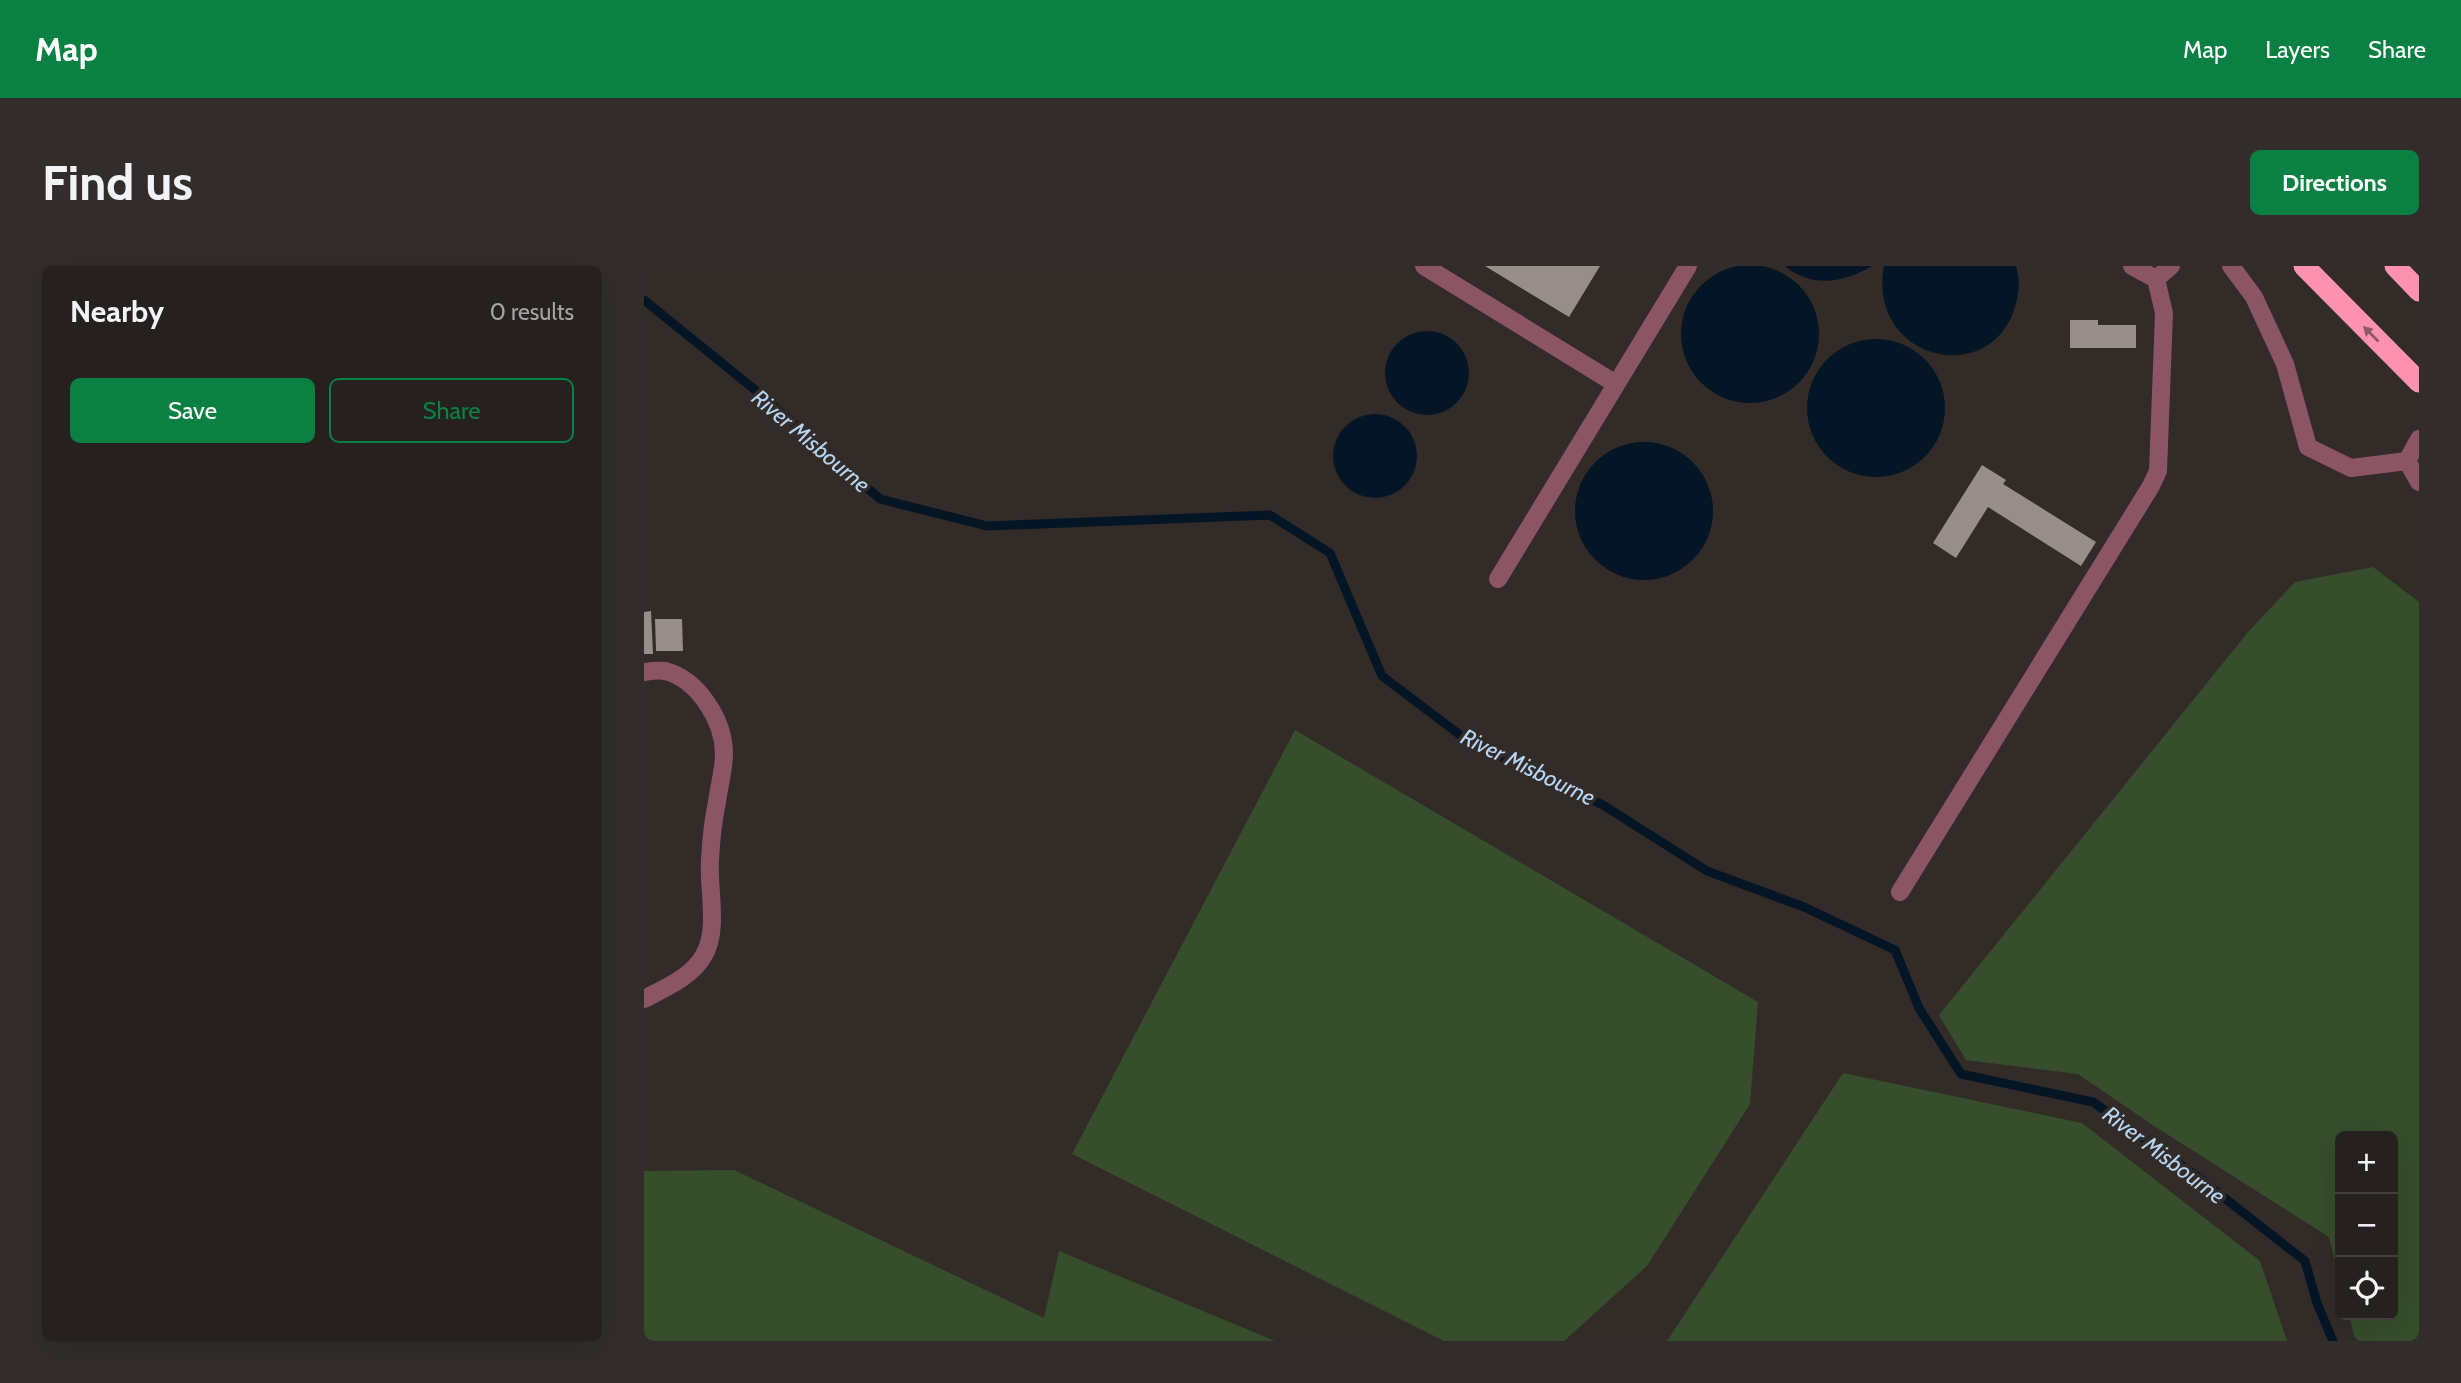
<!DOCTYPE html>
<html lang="en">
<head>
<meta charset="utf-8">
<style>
	body { margin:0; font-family:Cabin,sans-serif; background:#322d2b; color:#f1f3f6 }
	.controls { position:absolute; right:21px; bottom:21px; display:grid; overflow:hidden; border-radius:10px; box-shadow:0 7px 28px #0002 }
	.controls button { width:63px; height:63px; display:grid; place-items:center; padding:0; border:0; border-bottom:2px solid #423e3c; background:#26201e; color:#f1f3f6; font:35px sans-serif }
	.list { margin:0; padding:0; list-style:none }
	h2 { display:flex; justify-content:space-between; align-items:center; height:91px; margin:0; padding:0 28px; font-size:30px }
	h2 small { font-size:23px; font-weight:400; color:#a4a3a4 }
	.actions { display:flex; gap:14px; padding:21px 28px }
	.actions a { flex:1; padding:16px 0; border:2px solid #0b8043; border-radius:10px; text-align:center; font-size:24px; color:#0b8043 }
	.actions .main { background:#0b8043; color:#fff }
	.icon { flex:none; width:38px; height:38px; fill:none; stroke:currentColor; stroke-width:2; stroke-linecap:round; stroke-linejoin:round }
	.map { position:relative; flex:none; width:1775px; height:1075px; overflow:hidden; border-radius:10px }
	header { display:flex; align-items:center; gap:42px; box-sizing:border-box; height:98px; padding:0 35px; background:#0b8043; color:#fff }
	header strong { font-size:33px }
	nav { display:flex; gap:38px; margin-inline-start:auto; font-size:24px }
	.intro { display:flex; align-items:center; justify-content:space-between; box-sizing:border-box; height:168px; padding:0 42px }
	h1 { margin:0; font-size:49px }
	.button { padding:18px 32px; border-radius:10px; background:#0b8043; color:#fff; font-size:24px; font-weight:700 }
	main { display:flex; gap:42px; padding:0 42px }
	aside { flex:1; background:#26201e; border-radius:10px; box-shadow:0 7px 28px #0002 }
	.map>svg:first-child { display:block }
	.green { fill:#364e2c }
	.water { fill:#041525 }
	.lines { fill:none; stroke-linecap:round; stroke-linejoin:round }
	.stream { stroke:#041525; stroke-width:9 }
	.building { fill:#978e8a }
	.minor { stroke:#8b5563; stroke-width:18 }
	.highway { stroke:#fd92ae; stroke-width:21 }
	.oneway { fill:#8e5964 }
	.labels { text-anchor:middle; stroke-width:7; stroke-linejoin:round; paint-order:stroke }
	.water-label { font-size:23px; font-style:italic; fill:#b6d5f3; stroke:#332b28 }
</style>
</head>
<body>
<header>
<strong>Map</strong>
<nav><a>Map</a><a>Layers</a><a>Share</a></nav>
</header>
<div class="intro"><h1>Find us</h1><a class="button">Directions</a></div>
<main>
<aside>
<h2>Nearby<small>0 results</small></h2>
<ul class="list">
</ul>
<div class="actions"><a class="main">Save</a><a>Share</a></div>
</aside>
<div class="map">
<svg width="1775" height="1075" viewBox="0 0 1775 1075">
	<rect width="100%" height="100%" fill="#332b28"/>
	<!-- green -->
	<path class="green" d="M1729,301L1775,336V1075H1715L1710,1070L1705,1049H1749V870H1696V1015L1685,971L1510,860L1434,808L1322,794L1295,749L1604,366L1651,316Z
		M651,464L1114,736L1106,838L1003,1000L920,1075H800L428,888Z
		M1199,807L1438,857L1616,995L1643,1075H1023Z
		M90,904L400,1052L415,985L631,1075H0V905Z"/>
	<!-- water -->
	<path class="water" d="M1037 68a69 69 0 1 1 138 0a69 69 0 1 1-138 0Z
		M1141,0H1228C1201,16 1168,23 1141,0Z
		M1240,0H1372C1377,16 1375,31 1369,47C1339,123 1223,90 1240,0Z
		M741 107a42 42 0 1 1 84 0a42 42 0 1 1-84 0Z
		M1163 142a69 69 0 1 1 138 0a69 69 0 1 1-138 0Z
		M689 190a42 42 0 1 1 84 0a42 42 0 1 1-84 0Z
		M931 245a69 69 0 1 1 138 0a69 69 0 1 1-138 0Z"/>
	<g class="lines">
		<!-- stream -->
		<path class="stream" d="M0,34L110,123L236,233L343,260L626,249L686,287L738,410L824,475L959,539L1063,605L1160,641L1251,684L1275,742L1317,808L1449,836L1555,912L1661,995L1673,1037L1689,1075"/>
	</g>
	<!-- building -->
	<path class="building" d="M841,0H956L925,51Z
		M1426,54H1454V59H1492V82H1426Z
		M1338,199L1362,214L1359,218L1452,276L1437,300L1344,241L1312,292L1289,277Z
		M7,345L9,388H0V346Z
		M11,353H38L39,385H12Z"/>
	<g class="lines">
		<!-- minor -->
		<path class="minor" d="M780,0L972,118
			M1488,0L1512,13
			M1587,0L1610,31L1641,98L1664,181L1707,202L1763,195L1775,173
			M1763,195L1775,216
			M854,313L1044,0
			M0,406C7,405 15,404 21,405C54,413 80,455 80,488C80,503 75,520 73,536C69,555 67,574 66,594C64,623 75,664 60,689C48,711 21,722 0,733
			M1256,626L1507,220L1514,205L1520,47L1512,13L1527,0"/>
		<!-- highway -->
		<path class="highway" d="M1660,0L1775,116
			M1751,0L1775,25"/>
	</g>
	<!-- one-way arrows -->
	<defs><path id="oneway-solid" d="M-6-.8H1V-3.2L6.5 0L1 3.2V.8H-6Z" transform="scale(1.75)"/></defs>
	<use class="oneway" href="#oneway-solid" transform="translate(1727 68) rotate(-135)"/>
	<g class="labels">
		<!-- water labels -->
		<g class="water-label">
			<text transform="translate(167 175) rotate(40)" y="8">River Misbourne</text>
			<text transform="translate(884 501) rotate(26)" y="8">River Misbourne</text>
			<text transform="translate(1520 889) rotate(37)" y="8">River Misbourne</text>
		</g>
	</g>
</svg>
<div class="controls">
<button>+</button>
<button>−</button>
<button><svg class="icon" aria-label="locate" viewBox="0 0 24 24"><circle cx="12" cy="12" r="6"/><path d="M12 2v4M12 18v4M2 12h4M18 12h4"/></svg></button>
</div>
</div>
</main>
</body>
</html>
